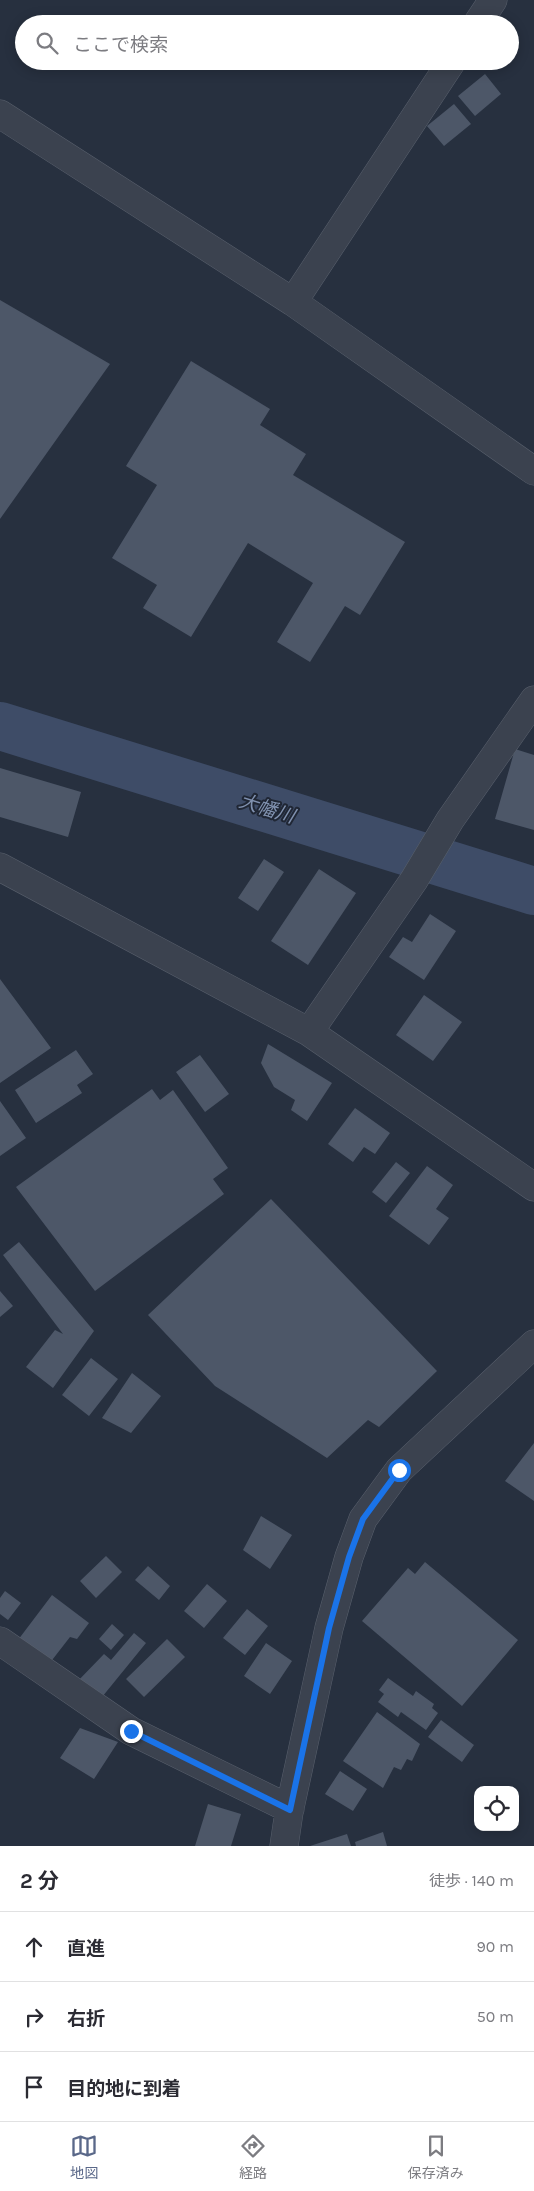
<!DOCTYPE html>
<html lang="ja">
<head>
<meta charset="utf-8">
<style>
	body { margin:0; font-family:Karla,"Noto Sans JP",sans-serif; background:#f7f7f7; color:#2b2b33 }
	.controls { position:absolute; right:15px; bottom:15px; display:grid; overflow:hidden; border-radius:10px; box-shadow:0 2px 12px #0003 }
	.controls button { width:45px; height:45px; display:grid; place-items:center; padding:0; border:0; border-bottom:1px solid #e1e1e2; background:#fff; color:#2b2b33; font:25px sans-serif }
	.stop { position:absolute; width:15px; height:15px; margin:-11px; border:4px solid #1a73e8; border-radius:50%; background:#fff }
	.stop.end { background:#1a73e8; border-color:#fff; box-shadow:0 1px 5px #0008 }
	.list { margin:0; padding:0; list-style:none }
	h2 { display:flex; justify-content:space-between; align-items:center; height:65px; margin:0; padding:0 20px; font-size:21px }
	h2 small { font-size:16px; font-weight:400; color:#7c7c81 }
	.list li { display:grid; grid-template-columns:32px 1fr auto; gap:15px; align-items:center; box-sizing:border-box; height:70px; padding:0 20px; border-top:1px solid #e1e1e2 }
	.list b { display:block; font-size:19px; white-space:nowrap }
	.list em { font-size:16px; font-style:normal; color:#7c7c81 }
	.icon { flex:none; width:28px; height:28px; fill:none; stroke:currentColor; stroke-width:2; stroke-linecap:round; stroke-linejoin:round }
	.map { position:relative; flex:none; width:534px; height:1846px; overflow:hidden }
	.search { position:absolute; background:#fff; box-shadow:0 2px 12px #0003; left:15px; right:15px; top:15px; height:55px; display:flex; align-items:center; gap:12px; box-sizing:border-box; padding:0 18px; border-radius:28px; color:#7c7c81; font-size:19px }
	.sheet { height:275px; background:#fff }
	nav { display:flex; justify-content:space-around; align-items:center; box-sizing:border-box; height:70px; border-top:1px solid #e1e1e2; background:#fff; font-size:14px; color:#7c7c81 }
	nav a { display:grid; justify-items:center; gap:2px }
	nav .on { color:#5a6889 }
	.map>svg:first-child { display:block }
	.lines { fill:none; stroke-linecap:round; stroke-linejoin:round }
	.river { stroke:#3e4c67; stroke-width:48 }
	.building { fill:#4d5768 }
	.minor-casing { stroke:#59606d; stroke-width:29 }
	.minor { stroke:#3b424f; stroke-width:28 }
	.route { stroke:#1a73e8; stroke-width:6 }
	.labels { text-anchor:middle; stroke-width:4; stroke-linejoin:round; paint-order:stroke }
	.water-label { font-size:19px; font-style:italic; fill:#8192b0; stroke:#202735 }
</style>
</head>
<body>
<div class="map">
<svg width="534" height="1846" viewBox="0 0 534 1846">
	<rect width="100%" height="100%" fill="#27303f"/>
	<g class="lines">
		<!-- river -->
		<path class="river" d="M0,726L534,891"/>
	</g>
	<!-- building -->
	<path class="building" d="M485,74L501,94L475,116L458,96Z
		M454,104L471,124L444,146L427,126Z
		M0,300L110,364L0,519Z
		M191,361L270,409L260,425L306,454L293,475L405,542L360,615L345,606L310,662L277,642L313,583L248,543L191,637L143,608L157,585L112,558L157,485L126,466Z
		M515,749L534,755V830L495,819Z
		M0,768L81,792L68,837L0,817Z
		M264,859L284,872L258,911L238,898Z
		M319,869L356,893L308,965L271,941Z
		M430,914L456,931L424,980L389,957L403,937L412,942Z
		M0,979L51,1048L0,1083Z
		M424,995L462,1022L433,1061L396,1035Z
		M268,1044L332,1083L307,1121L291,1110L295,1100L274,1087L261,1063Z
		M76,1050L93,1074L77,1085L82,1093L36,1123L15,1090Z
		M200,1055L229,1094L205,1112L176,1072Z
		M152,1089L160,1100L173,1090L228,1168L213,1179L224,1194L95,1291L16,1187Z
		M0,1101L26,1138L0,1156Z
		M355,1108L390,1133L375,1154L364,1147L353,1162L328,1144Z
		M396,1162L410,1173L386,1203L372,1192Z
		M427,1166L453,1185L436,1209L449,1218L429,1245L389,1216Z
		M271,1199L437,1371L379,1427L368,1420L327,1458L215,1386L148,1315Z
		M19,1242L94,1331L53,1388L26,1367L55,1330L63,1334L3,1255Z
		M0,1291L13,1306L0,1317Z
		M91,1358L118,1379L89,1416L62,1395Z
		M132,1373L161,1396L131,1433L102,1418Z
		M534,1443V1501L505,1481Z
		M261,1516L292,1535L270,1569L243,1550Z
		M106,1556L122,1572L96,1598L80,1581Z
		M425,1562L518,1640L462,1706L362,1621L408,1568L415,1574Z
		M148,1566L170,1586L159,1600L135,1580Z
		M207,1584L227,1601L204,1628L184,1611Z
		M5,1591L21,1603L8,1620L0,1614V1598Z
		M52,1595L89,1623L77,1639L70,1637L49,1664L18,1640Z
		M247,1609L268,1626L245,1655L223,1638Z
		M112,1624L124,1635L111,1650L99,1639Z
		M134,1633L146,1643L98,1702L74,1685L104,1654L111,1660Z
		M167,1639L185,1657L144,1697L126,1679Z
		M266,1643L292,1661L270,1694L244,1676Z
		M388,1678L413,1696L416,1691L434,1704L432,1708L438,1713L426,1730L401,1712L398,1717L378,1702L384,1694L379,1690Z
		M377,1712L420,1744L412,1761L407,1759L401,1770L394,1767L383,1788L343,1761Z
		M441,1720L474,1745L462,1762L428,1737Z
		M80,1728L118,1742L94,1779L60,1758Z
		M340,1771L367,1789L353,1811L325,1794Z
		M208,1804L241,1814L231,1846H195Z
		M383,1832L387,1846H356L355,1842Z
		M347,1834L351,1846H310Z"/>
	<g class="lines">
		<!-- minor casing -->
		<g class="minor-casing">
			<path id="minor" d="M477,24L493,0
				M0,114L293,302L534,471
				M293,302L452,61
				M0,867L309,1032L534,1187
				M309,1032L414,880L450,820L534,700
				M0,1641L131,1731L290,1809
				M284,1846L289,1812L329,1628L349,1557L363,1519L399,1470L534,1344"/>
		</g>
		<!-- minor -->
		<use href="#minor" class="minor"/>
	</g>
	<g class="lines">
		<!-- route -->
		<path class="route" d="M131,1731L290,1810L329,1628L349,1557L363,1519L399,1470"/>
	</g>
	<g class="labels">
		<!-- water labels -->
		<g class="water-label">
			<text transform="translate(267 808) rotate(17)" y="7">大幡川</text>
		</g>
	</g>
</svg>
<div class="controls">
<button><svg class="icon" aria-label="locate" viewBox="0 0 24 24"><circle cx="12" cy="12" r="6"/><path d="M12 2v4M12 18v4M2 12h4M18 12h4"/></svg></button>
</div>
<div class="stop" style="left:399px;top:1470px"></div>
<div class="stop end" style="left:131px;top:1731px"></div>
<div class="search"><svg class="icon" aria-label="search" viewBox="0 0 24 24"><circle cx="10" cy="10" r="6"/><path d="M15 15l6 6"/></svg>ここで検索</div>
</div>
<section class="sheet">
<h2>2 分<small>徒歩 · 140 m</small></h2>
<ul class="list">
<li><svg class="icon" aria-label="ahead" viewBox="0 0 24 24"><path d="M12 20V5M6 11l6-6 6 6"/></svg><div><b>直進</b></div><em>90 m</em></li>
<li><svg class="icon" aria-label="right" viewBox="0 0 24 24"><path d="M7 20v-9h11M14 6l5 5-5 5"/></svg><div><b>右折</b></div><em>50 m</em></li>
<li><svg class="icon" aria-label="arrive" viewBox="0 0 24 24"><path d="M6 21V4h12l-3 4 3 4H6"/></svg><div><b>目的地に到着</b></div></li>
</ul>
</section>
<nav>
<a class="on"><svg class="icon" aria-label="map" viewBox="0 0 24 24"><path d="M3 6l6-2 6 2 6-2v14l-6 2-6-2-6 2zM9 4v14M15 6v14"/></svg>地図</a>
<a><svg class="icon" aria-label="directions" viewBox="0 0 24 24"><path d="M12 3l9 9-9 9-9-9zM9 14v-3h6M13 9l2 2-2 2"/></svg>経路</a>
<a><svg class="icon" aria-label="saved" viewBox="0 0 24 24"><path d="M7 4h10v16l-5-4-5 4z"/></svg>保存済み</a>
</nav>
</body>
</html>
